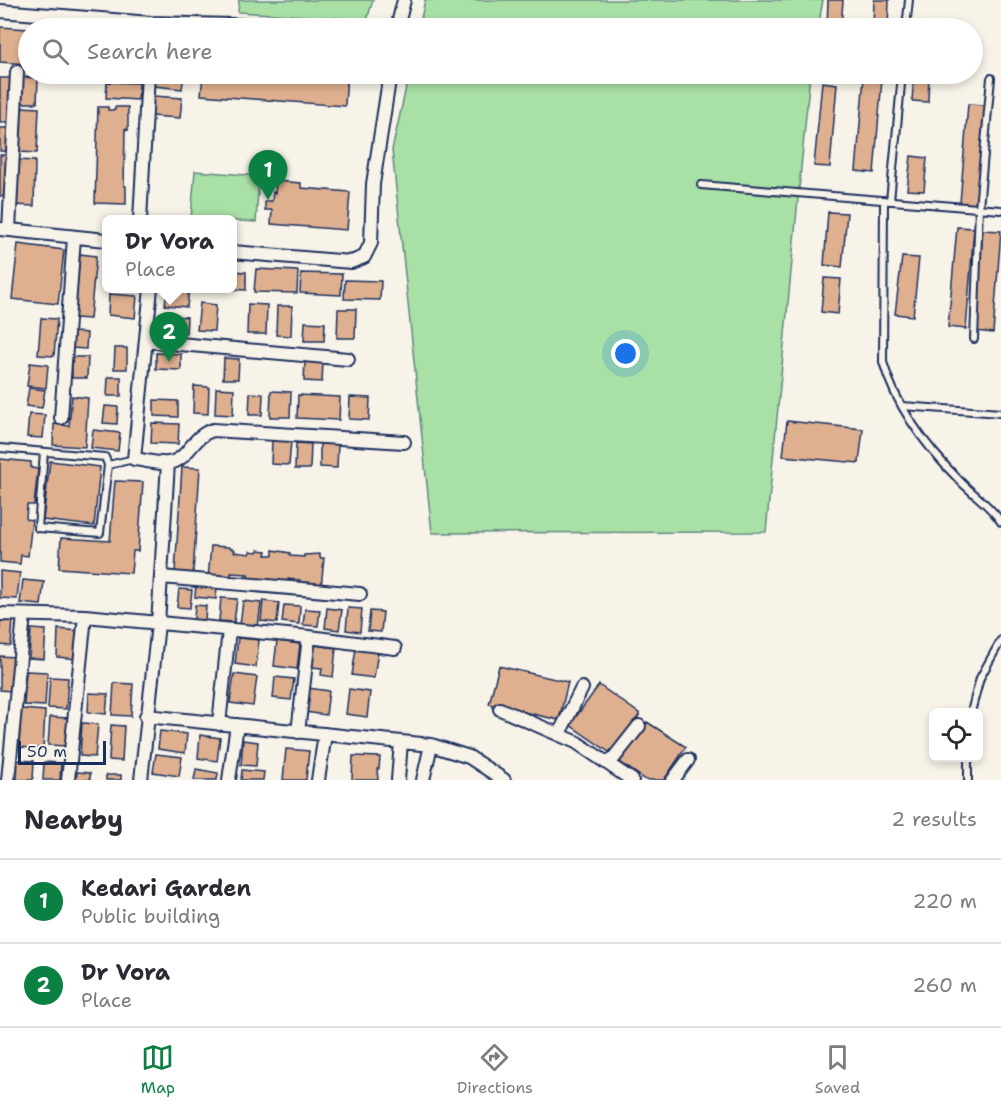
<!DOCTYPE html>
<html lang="en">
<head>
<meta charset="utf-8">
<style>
	body { margin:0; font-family:"Shantell Sans",sans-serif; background:#f7f7f7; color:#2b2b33 }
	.controls { position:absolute; right:18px; bottom:18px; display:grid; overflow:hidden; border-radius:9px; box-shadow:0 3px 9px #0003 }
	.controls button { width:54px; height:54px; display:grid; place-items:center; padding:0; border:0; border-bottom:2px solid #e1e1e2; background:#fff; color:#2b2b33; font:30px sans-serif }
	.scale { position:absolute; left:18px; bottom:15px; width:88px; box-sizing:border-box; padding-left:6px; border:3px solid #1b2f5e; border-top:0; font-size:16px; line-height:21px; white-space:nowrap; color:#1b2f5e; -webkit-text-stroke:4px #f7f3e8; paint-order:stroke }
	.you { position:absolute; left:626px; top:354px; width:21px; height:21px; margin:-15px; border:4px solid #fff; border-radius:50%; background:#1a73e8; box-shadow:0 0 0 9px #1a73e833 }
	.badge { display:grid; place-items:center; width:39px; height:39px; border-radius:50%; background:#0b8043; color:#fff; font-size:20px; font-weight:700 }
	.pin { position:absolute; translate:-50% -50px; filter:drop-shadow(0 2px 3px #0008) }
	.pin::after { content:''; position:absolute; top:32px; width:21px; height:18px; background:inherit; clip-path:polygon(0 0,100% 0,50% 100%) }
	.popup { position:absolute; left:102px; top:215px; width:135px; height:78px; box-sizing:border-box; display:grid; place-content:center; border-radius:9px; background:#fff; filter:drop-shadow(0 2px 4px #0005); font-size:20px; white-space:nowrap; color:#7c7c81 }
	.popup b { font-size:22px; color:#2b2b33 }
	.popup::after { content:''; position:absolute; left:50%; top:100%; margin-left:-12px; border:12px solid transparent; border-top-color:#fff }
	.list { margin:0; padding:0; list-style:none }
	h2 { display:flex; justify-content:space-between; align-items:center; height:78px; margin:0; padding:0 24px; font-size:26px }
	h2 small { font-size:20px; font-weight:400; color:#7c7c81 }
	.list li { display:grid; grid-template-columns:39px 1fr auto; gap:18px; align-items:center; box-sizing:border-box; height:84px; padding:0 24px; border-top:2px solid #e1e1e2 }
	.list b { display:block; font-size:22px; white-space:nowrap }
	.list p { margin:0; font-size:20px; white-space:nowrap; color:#7c7c81 }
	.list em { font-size:20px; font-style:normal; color:#7c7c81 }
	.icon { flex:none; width:33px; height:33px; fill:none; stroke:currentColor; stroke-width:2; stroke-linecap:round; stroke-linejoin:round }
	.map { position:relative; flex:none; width:1001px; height:780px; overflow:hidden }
	.search { position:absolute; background:#fff; box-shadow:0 3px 9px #0003; left:18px; right:18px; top:18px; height:66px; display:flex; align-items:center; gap:15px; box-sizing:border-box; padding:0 21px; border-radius:33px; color:#7c7c81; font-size:22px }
	.sheet { height:246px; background:#fff }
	nav { display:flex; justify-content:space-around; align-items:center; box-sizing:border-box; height:84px; border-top:2px solid #e1e1e2; background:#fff; font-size:16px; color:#7c7c81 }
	nav a { display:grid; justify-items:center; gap:3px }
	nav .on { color:#0b8043 }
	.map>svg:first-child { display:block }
	.green { fill:#a8e0a5; stroke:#628882; stroke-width:1.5 }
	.building { fill:#deb08f; stroke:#1b2f5e; stroke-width:1.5 }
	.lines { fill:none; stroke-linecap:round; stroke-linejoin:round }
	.service-casing { stroke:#1b2f5e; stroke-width:10 }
	.minor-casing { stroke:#1b2f5e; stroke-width:16 }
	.service { stroke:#f7f3e8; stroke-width:6 }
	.minor { stroke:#f7f3e8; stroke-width:12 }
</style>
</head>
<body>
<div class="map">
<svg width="1001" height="780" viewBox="0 0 1001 780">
	<rect width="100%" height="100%" fill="#f7f3e8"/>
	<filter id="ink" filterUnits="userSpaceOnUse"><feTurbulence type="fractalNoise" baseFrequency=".0167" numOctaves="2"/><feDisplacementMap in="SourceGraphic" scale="12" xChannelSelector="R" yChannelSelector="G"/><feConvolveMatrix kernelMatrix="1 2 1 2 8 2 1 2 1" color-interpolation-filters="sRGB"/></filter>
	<g filter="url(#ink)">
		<!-- green -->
		<path class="green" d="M239,0H373L367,20L238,12Z
			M425,0H823L818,28H419Z
			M409,74H810L766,532L432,533L392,150Z
			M195,171L259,176L256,222L191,218Z"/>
		<!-- building -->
		<path class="building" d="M828,0H843L841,28H827Z
			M874,0H889L888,28H873Z
			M0,27L28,29V64L0,62Z
			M101,74H117L116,81H101Z
			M123,74H138V80H123Z
			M155,74H184L182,89L154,86Z
			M203,74H347L345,106L201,95Z
			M914,74H929L928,102L912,101Z
			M20,77L38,78L37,103H20Z
			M864,77L882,79L874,173L856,171Z
			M0,78H11L10,122H0Z
			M107,82L139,83L138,100L106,98Z
			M822,82L837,84L830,167L814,166Z
			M153,96L182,98L180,118L151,116Z
			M968,104L985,105L977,204L960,203Z
			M21,107L39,108L37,153L20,152Z
			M98,107H108V110H115V107H128V130L125,129L124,186H126V204L95,203Z
			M0,128H8L7,151H0Z
			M0,155H9L8,196H0Z
			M911,156L927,158L924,191L907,190Z
			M16,160L35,161L34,206L15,205Z
			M276,181L301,183V188L350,192L347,230L271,224L272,210H265V201H272L273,192L275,193Z
			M828,212L847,213L842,267L824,265Z
			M957,227L974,228L966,329L948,327Z
			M983,230L1001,231L993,333L975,331Z
			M18,244L64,250L58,304L12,299Z
			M80,254L96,256L90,319L74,318Z
			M902,257L919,258L913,316L895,314Z
			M256,269L298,271L297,293L254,292Z
			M232,271L246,272V290L225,289L232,288Z
			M301,273L342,274L341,295L300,293Z
			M824,278L841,279L838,314L821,312Z
			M345,280L381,281L380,300L344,299Z
			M167,288H189L187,307L165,305Z
			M109,294L137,296L135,318L108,315Z
			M200,303L216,305L214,331L197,330Z
			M248,304L267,305L266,334H247Z
			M277,306H292L291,336L276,335Z
			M338,309H356L355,338H337Z
			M163,315L187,317L186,334L161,332Z
			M41,318L57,319L54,356L38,355Z
			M305,322L325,323L324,341H304Z
			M73,332L87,333L86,349L72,348Z
			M115,348H127V369H114Z
			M156,353L181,354V370L156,369Z
			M72,357H88L87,378H72Z
			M224,358L239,359L238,379H223Z
			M305,361L323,362L322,382L304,381Z
			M30,363L48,365L46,388L27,386Z
			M108,377H121V396H107Z
			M194,386L209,387L208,414L193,413Z
			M29,388L45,390L42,408L26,406Z
			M216,388L234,389L233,415L215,414Z
			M271,391L291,392L290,417H270Z
			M250,393L263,394L262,415H249Z
			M298,395L340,397L339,420L297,418Z
			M72,396L88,398L85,447L53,445L54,424L69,426Z
			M350,397L370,398L369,420L349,419Z
			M154,400L178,401V417L154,416Z
			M105,406L118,407L117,424L103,423Z
			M29,414L45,415L43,438L27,437Z
			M787,421L863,429L859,463L783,456Z
			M152,423L179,424L178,444L151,443Z
			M93,430L120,433L118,451L91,448Z
			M272,440L291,441L289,465L271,464Z
			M296,443L311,444L310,469H295Z
			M320,443L338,444L337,468L320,467Z
			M0,459L31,462V468L38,469L34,505H27L26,519L32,520L28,556L21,555L20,564L0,562Z
			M50,461L100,467L94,526L43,520Z
			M182,467L200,468L193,573L175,572Z
			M115,481L143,482L138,551H133L131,573L59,568L61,538L110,541Z
			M211,546L228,547L235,550L234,552L250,554V551L257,552L258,550L267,551L266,555H273V550L290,553V556L304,557V555L320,554V558H324L321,587L300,584V580L288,579V583L271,582V579H265V581L248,579V574L231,573V577L208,579Z
			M0,571L20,573L17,599L0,598Z
			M23,580L44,582L41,605L20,603Z
			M196,585L217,587L216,599L195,597Z
			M179,589L192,590L190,608L177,607Z
			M221,598L237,599L234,622L219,621Z
			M243,601L261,603L258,627L240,625Z
			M263,601L279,603L277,623L261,621Z
			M195,605L206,606L205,621L194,620Z
			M284,605L300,606L299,624L282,622Z
			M327,608L342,610L339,630L325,628Z
			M348,608L362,609L360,632L346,630Z
			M305,609L320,610L318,626L303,625Z
			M370,611L383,612L381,632L368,631Z
			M0,619L13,620L11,646L0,645Z
			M31,629L46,630L44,659L29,658Z
			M58,629L79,631L77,659L57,657Z
			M238,638L259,640L256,667L235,664Z
			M277,641L300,644L297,669L274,666Z
			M314,645L336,648L333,677L321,675L322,668L312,667Z
			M356,648L378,651L374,678L352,675Z
			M0,656L14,657L11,691L0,690Z
			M499,666L568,682L559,720L489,704Z
			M26,671L47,672L45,706L24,705Z
			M234,674L257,677L253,706L230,703Z
			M50,677L68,678L66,709L48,708Z
			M275,677L294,679L291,700L273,698Z
			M114,683L133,684L131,716L112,715Z
			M599,685L640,714L612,754L570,725Z
			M308,688L329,691L326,715L305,712Z
			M349,689L370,692L367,717L346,714Z
			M89,693L108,694L106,714L88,712Z
			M21,709L45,711L43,749L19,747Z
			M50,717L69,718L67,746L48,745Z
			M647,722L686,747L664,780H646L620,762Z
			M82,723L98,724L95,757L80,756Z
			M111,725L124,726L122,761L109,760Z
			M160,731L187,734L185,753L158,749Z
			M200,735L220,738L217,761L198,758Z
			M243,740L258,742L256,766L241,765Z
			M286,749L309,751L306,780H283Z
			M156,754L182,757L179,776L153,772Z
			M353,756L380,757L379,769H377L378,780H352Z
			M18,760L34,761L33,780H17Z
			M44,762L61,763L60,780H43Z
			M196,769L218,773L217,780H194Z
			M242,770L264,772L263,780H241Z
			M77,772L90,773V780H76Z
			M106,775H121V780H106Z"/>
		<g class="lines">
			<!-- service casing -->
			<g class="service-casing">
				<path id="service" d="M906,28L909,0
					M701,185L1001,210
					M884,200L883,362C896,407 928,449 961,482C975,496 991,506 1001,522
					M890,201L902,74
					M974,339L979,208L991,78
					M902,406L1001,413
					M0,448L105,457L108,465L134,459
					M44,452L38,528L100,533L108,465
					M971,712L980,678L1001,640
					M968,780V758"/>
			</g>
			<!-- minor casing -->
			<g class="minor-casing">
				<path id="minor" d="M0,11L151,23L359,28
					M397,28L404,0
					M140,220L148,74
					M0,229L106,240
					M9,230L17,72
					M232,252L351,262L364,257L371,243L373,184L390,74
					M151,288L134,459C144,460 158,464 168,463C189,461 191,436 213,430L404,442
					M146,341L348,359
					M61,418L74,237
					M161,577L360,594
					M0,614L85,616L309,637L395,648
					M500,709L576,742L632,780
					M146,716L431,745L469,757L504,780
					M219,724L229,630
					M298,732L309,637
					M559,734L582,688
					M609,764L639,726
					M8,780L24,615
					M68,780L85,616
					M141,780L158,624L168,463
					M229,780L237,725
					M318,780L325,734
					M398,780L401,742
					M423,780L431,745
					M673,780L688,760"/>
			</g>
			<!-- service -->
			<use href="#service" class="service"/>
			<!-- minor -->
			<use href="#minor" class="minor"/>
		</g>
	</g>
</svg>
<div class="controls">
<button><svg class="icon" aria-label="locate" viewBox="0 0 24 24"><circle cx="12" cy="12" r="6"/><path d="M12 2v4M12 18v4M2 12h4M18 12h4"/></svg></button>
</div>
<div class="scale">50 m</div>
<div class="you"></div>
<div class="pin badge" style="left:268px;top:200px">1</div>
<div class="pin badge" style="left:169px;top:362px">2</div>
<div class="popup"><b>Dr Vora</b>Place</div>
<div class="search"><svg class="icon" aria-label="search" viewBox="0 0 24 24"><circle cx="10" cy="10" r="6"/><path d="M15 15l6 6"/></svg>Search here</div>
</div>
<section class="sheet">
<h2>Nearby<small>2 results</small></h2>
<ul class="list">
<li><span class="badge">1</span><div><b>Kedari Garden</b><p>Public building</p></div><em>220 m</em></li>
<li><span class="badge">2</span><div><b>Dr Vora</b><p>Place</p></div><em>260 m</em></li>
</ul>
</section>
<nav>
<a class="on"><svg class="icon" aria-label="map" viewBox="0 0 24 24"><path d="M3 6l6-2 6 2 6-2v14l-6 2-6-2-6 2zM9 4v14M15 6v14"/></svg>Map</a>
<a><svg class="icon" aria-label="directions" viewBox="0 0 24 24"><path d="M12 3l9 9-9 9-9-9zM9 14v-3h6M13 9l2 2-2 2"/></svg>Directions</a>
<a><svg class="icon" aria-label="saved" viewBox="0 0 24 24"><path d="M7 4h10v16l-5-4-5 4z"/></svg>Saved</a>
</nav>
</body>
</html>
